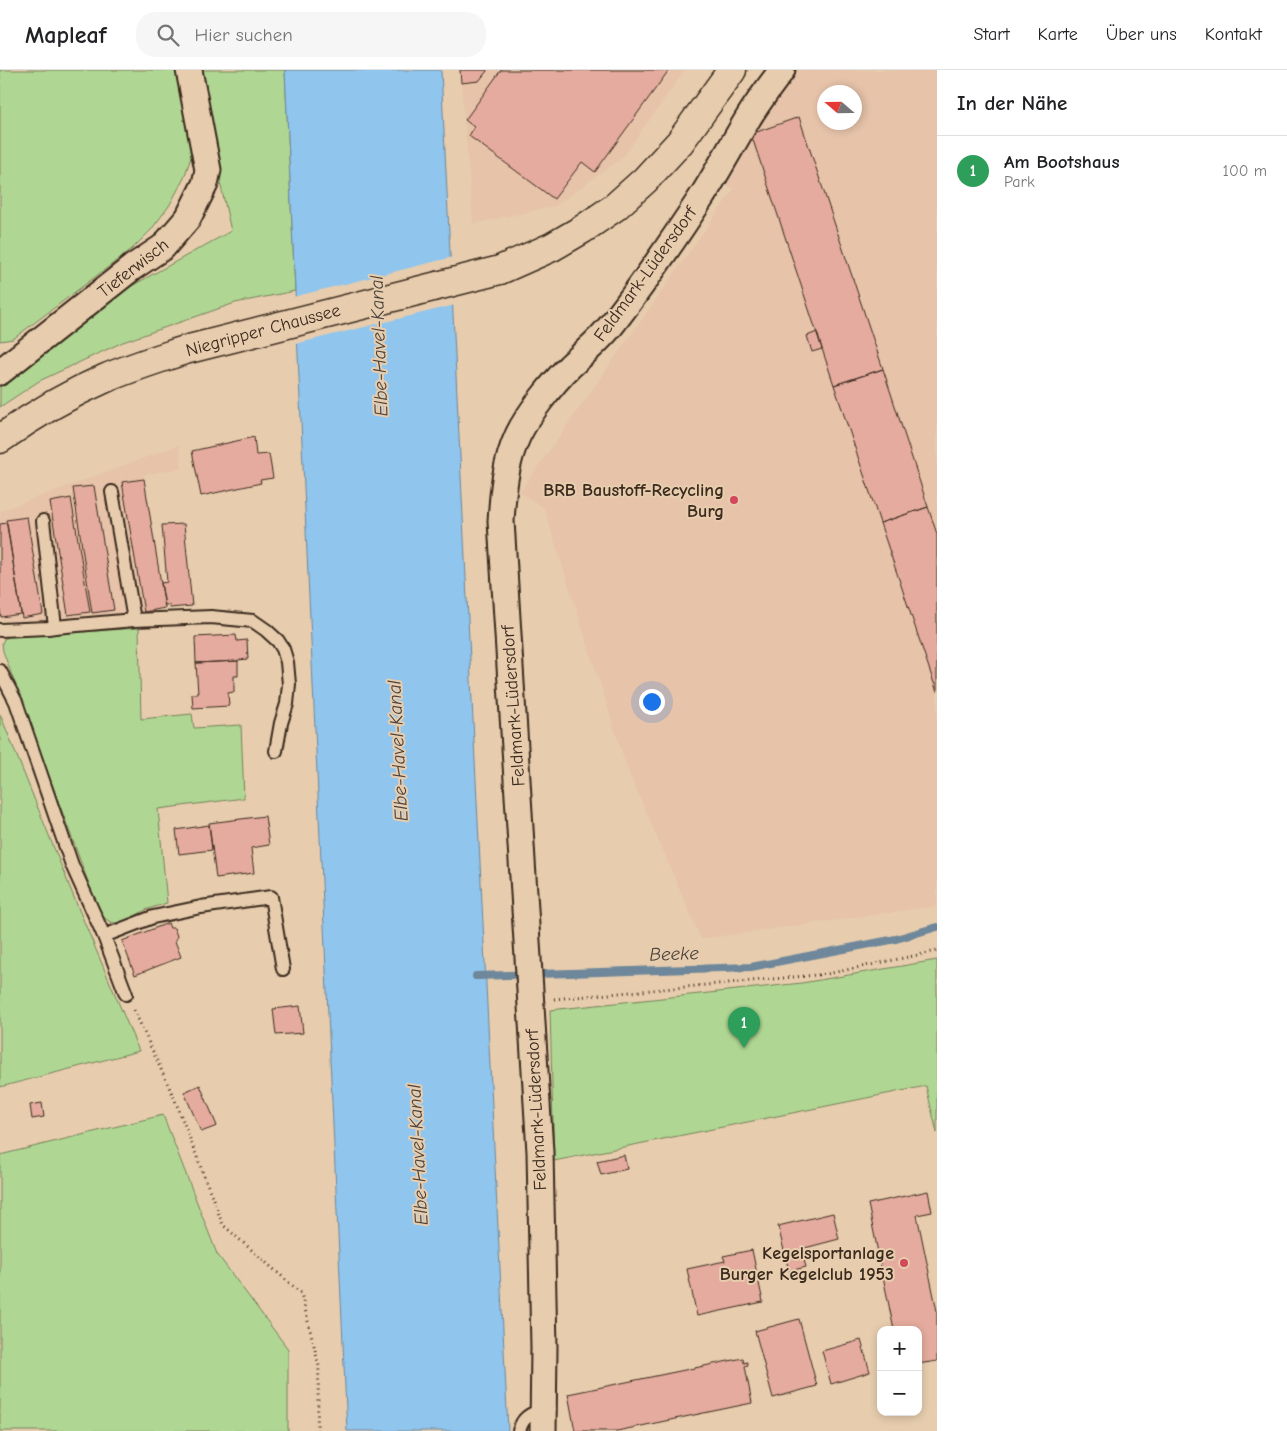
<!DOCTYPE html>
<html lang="de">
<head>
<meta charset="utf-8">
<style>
	body { margin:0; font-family:"Comic Neue",sans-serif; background:#f6f6f6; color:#202124 }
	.controls { position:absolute; right:15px; bottom:15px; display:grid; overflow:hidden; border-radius:10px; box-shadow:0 2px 8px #0003 }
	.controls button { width:45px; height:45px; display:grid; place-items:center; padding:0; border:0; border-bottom:1px solid #e0e0e0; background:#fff; color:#202124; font:25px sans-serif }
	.compass { position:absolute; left:817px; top:15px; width:45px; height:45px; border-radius:50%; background:#fff; box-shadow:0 2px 8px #0003; rotate:290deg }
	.you { position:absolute; left:651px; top:631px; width:18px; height:18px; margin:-12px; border:4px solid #fff; border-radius:50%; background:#1a73e8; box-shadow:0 0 0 8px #1a73e833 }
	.badge { display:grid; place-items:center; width:32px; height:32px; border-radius:50%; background:#d1495b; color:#fff; font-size:16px; font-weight:700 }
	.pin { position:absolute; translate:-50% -41px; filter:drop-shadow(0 1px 2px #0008) }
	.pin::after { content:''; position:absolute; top:26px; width:18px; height:15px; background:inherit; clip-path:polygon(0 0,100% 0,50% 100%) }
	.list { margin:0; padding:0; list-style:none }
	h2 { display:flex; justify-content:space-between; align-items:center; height:65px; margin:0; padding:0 20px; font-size:21px }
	h2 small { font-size:16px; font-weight:400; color:#757577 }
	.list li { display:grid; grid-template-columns:32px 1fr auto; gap:15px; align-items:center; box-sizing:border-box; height:70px; padding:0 20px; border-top:1px solid #e0e0e0 }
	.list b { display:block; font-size:19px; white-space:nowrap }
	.list p { margin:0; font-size:16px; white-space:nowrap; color:#757577 }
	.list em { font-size:16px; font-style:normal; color:#757577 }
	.icon { flex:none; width:28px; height:28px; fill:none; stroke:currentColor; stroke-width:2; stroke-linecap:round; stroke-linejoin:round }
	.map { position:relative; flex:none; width:937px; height:1361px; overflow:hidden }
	header { display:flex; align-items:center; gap:30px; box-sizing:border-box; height:70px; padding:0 25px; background:#fff; border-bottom:1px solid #e0e0e0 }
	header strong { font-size:24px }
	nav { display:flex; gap:28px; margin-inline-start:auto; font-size:18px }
	.search { width:350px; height:45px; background:#f6f6f6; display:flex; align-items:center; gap:12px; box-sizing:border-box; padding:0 18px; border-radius:20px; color:#757577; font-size:19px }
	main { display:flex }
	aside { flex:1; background:#fff }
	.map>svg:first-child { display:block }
	.built { fill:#e6c3a9; fill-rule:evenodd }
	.green { fill:#afd793; stroke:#758058 }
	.water { fill:#90c5ed; stroke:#6e879a }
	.pier { fill:#e7cdae }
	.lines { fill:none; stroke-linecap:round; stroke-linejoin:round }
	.stream { stroke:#6e879a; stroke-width:8 }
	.building { fill:#e4ab9e; stroke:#3b2a1e }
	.service-casing { stroke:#3b2a1e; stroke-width:16 }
	.minor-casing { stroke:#3b2a1e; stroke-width:29 }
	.secondary-casing { stroke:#3b2a1e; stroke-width:31 }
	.path { stroke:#3b2a1e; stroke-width:3; stroke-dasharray:1 4; stroke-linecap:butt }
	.service { stroke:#e7cdae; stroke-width:12 }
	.minor { stroke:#e7cdae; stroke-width:25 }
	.secondary { stroke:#e7cdae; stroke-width:28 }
	.poi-dot { fill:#d1495b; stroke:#e7cdae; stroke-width:2 }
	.labels { text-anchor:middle; stroke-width:4; stroke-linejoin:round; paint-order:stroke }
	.street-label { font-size:18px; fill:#3b2a1e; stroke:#e7cdae }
	.poi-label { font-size:18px; font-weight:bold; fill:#3b2a1e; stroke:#e7cdae; text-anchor:end }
	.water-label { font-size:19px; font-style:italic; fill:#48413d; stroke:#e7cdae }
</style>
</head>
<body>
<header>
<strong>Mapleaf</strong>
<div class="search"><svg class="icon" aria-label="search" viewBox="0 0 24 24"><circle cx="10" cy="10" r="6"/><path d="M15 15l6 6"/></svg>Hier suchen</div>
<nav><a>Start</a><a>Karte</a><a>Über uns</a><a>Kontakt</a></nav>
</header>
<main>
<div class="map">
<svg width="937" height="1361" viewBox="0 0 937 1361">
	<rect width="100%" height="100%" fill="#e7cdae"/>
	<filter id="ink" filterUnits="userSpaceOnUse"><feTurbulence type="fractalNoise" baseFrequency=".02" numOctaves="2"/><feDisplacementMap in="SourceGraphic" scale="10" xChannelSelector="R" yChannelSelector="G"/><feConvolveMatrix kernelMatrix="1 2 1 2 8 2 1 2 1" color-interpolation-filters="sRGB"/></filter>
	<g filter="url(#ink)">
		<!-- built -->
		<path class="built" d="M460,0H685L622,88L555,136L473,154Z
			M792,0H937V836L701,869L627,698L544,438L520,422L734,119L723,113L751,64ZM824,22H854V52H824Z
			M179,375L182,398L144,405L165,538L144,542L12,552L4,551L0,547V441Z"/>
		<!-- green -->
		<path class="green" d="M0,0H176L189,62L191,87L184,108L169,136L151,160L132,179L13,269L0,271Z
			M198,0H285L295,221L235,233L123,272L39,311L0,337V315L110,228L231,161L212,76Z
			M139,558L141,649L192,644L194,658L241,655L244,728L158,739L167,833C161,835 154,837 148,839C138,843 119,858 109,851C103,848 100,842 97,836L3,581L2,573L4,569L9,567Z
			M0,644L77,835L139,981L0,1017Z
			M937,890V1063L926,1016L554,1091L550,940L802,913Z
			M163,1045L217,1184L288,1279V1361H0V1085Z"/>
		<!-- water -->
		<path class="water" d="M285,0H441L508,1361H347Z"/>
		<!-- pier -->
		<path class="pier" d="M453,187L455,235L295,274L293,227Z"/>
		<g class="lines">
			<!-- stream -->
			<path class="stream" d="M476,906L751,897L896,869L937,857"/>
		</g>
		<!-- building -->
		<path class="building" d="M460,0H487V1L479,11L461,13Z
			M501,0H669L595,102L582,92L554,129L469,66L474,57L465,50Z
			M799,47L883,299L834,315L751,64Z
			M817,262L822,279L812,282L807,266Z
			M883,299L928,437L880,453L834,315Z
			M254,367L256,385L269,384L273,408L260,410L261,413L201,426L192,381Z
			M144,409L165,538L144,542L122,412Z
			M94,416L114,540L92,543L73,418Z
			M71,428L90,542L68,545L50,432Z
			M928,437L937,464V622L880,453Z
			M27,447L43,544L22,548L6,450Z
			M7,453L21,544L1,547L0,540V454Z
			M184,454L192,536L170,538L169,535H165L161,513L167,512L162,455Z
			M236,565L237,571L247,570L248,589L238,590V591L196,593L195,567Z
			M238,591V606H234V622L228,623L229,636L193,638L192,624H198L196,593Z
			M265,746L269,775L251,778L254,803L216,808L209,753Z
			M209,755L212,780L179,784L176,760Z
			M168,853L170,858H174L177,866L175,871L181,887L135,905L122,871Z
			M300,936L303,963L276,965L273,939Z
			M200,1015L217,1056L201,1062L184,1022Z
			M42,1033L44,1047L32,1049L30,1035Z
			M624,1085L627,1099L601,1105L597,1091Z
			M928,1121L932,1142L917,1145L937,1241V1291L918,1294V1260H894L868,1134Z
			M833,1143L839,1169L801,1179L806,1197L789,1201L778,1156Z
			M752,1180L763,1232L697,1246L687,1199L725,1191L723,1186Z
			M799,1249L817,1316L773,1328L755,1261Z
			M861,1270L870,1302L831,1314L822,1281Z
			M743,1288L744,1293L747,1292L748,1295L745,1296L752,1333L617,1361H575L568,1324Z"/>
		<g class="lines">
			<!-- service casing -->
			<g class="service-casing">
				<path id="service" d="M112,422L134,550
					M43,451L55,557
					M0,560L48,558L55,557L134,550L211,547L253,551L266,560L278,571L283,579L287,592L289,614L287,634L281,653L276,681
					M0,601L16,632L72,795L104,866L126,924
					M104,866L153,847L201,837L271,827L283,899
					M519,1361C523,1346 530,1345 543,1339"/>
			</g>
			<!-- minor casing -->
			<g class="minor-casing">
				<path id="minor" d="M0,302L133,197L163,177L188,148L205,114L208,100L189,0
					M543,1361L544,1278L540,1082L501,451C503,421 505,393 518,365C528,344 553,313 570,296C585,282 601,269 613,253C645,212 674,169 703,125C718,101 732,75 747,50C757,33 770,16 782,0"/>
			</g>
			<!-- secondary casing -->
			<g class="secondary-casing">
				<path id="secondary" d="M0,369C32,346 69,324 106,308C132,297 158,289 185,280L500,200L552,177L583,159L615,137L645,110L680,72L732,0"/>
			</g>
			<!-- path -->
			<path class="path" d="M554,929L827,904L937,881
				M134,940L175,1030L223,1155L301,1223L319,1296L317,1361"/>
			<!-- service -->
			<use href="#service" class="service"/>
			<!-- minor -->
			<use href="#minor" class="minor"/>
			<!-- secondary -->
			<use href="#secondary" class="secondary"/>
		</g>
	</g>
	<!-- markers -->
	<g class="poi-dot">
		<circle cx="734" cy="430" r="5"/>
		<circle cx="904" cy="1193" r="5"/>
	</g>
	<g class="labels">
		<!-- street labels -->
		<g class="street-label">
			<text transform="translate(133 198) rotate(-38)" y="6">Tieferwisch</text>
			<text transform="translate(645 204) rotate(-54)" y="6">Feldmark-Lüdersdorf</text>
			<text transform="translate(263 260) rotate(-15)" y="6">Niegripper Chaussee</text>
			<text transform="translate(513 636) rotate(-94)" y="6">Feldmark-Lüdersdorf</text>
			<text transform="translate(536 1040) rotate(-93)" y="6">Feldmark-Lüdersdorf</text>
		</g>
		<!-- poi labels -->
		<g class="poi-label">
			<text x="724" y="426">BRB Baustoff-Recycling<tspan x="724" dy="21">Burg</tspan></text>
			<text x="894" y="1189">Kegelsportanlage<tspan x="894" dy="21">Burger Kegelclub 1953</tspan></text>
		</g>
		<!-- water labels -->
		<g class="water-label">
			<text transform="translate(378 276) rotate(-92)" y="7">Elbe-Havel-Kanal</text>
			<text transform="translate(397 681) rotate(-93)" y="7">Elbe-Havel-Kanal</text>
			<text transform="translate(674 883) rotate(-2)" y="7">Beeke</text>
			<text transform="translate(417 1085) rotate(-93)" y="7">Elbe-Havel-Kanal</text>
		</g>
	</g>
</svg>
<div class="controls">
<button>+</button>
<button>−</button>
</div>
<svg class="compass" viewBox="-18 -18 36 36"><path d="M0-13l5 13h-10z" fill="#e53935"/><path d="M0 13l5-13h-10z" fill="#757577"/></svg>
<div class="you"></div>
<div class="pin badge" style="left:744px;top:978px;background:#2e9e5b">1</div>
</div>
<aside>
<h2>In der Nähe<small></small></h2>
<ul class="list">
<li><span class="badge" style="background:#2e9e5b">1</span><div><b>Am Bootshaus</b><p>Park</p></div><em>100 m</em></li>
</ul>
</aside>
</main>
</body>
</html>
